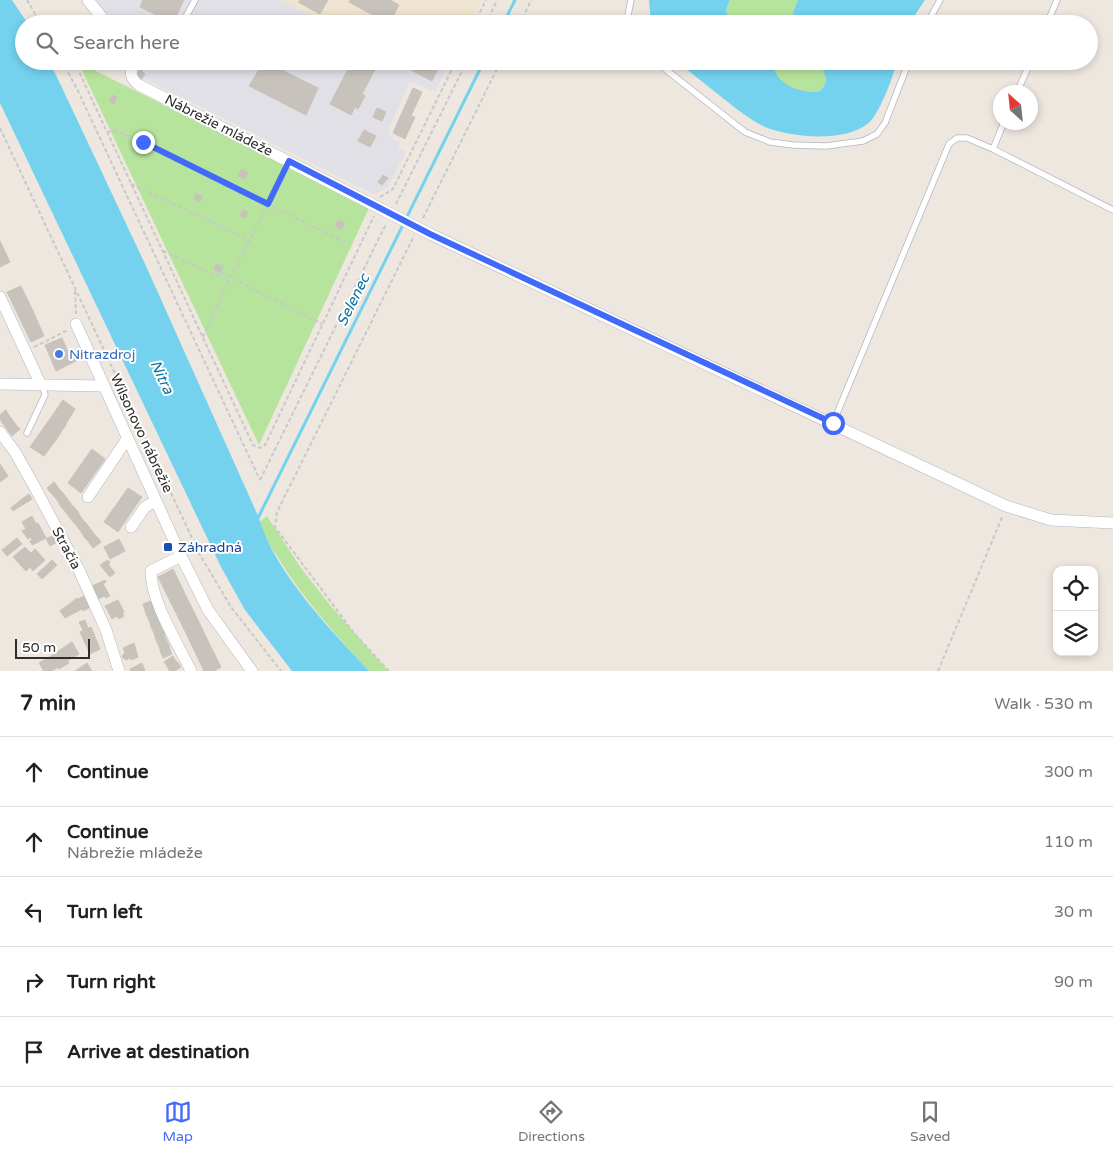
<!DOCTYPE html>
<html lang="en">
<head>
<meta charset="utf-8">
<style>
	body { margin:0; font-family:"Varela Round",sans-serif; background:#f6f6f6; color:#202124 }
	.controls { position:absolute; right:15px; bottom:15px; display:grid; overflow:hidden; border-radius:10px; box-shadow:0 2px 8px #0003 }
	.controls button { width:45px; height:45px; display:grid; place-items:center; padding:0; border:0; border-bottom:1px solid #e0e0e0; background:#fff; color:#202124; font:25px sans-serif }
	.compass { position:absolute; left:993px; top:85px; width:45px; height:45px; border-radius:50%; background:#fff; box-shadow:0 2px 8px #0003; rotate:333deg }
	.scale { position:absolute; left:15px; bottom:12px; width:75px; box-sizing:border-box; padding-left:5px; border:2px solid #2d2d2d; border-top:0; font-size:14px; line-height:18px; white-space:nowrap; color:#2d2d2d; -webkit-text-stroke:4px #fff; paint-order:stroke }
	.stop { position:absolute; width:15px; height:15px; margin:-11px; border:4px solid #4169fa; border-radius:50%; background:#fff }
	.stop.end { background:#4169fa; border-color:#fff; box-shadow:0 1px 5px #0008 }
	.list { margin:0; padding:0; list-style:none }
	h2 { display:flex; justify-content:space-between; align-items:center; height:65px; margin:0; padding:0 20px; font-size:21px }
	h2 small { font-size:16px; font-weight:400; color:#757577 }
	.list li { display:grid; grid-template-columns:32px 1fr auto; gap:15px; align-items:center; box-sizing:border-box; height:70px; padding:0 20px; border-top:1px solid #e0e0e0 }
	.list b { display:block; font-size:19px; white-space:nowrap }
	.list p { margin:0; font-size:16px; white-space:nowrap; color:#757577 }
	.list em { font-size:16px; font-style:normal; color:#757577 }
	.icon { flex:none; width:28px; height:28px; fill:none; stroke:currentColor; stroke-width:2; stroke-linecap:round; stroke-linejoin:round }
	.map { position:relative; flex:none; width:1113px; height:671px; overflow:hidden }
	.search { position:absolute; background:#fff; box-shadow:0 2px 8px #0003; left:15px; right:15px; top:15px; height:55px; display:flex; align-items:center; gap:12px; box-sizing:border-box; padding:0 18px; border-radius:28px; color:#757577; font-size:19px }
	.sheet { height:415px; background:#fff }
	nav { display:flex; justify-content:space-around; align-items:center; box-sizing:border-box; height:70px; border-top:1px solid #e0e0e0; background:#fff; font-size:14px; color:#757577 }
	nav a { display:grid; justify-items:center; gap:2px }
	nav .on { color:#4169fa }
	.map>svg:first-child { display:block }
	.industrial { fill:#e1e0e7 }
	.education { fill:#efe4cf }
	.green { fill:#b7e49d }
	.water { fill:#74d2ef }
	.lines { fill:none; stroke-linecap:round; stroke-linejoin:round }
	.stream { stroke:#74d2ef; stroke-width:3 }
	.building { fill:#c7c2bb; stroke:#cac3b9 }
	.service-casing { stroke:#b3b6c0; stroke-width:7 }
	.minor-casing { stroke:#b3b6c0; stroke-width:12 }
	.path { stroke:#c8c8c8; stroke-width:2; stroke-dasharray:4 2.5; stroke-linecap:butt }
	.service { stroke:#fff; stroke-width:5.5 }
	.minor { stroke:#fff; stroke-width:11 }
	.minor-bridge-casing { stroke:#b3b6c0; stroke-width:12; stroke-linecap:butt }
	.minor-bridge { stroke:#fff; stroke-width:11 }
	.route { stroke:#4169fa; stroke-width:6 }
	.shop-dot { fill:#3f7fe0; stroke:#fff; stroke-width:2 }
	.transit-dot { fill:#1a4fb4; stroke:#fff; stroke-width:2 }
	.labels { text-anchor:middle; stroke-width:4; stroke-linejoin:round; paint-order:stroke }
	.street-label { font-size:14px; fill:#2d2d2d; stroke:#fff }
	.shop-label { font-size:14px; fill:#366cbe; stroke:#fff; text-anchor:start }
	.transit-label { font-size:14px; fill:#164399; stroke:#fff; text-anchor:start }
	.water-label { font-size:15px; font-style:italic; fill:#0e72a0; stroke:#fff }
</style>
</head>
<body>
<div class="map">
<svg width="1113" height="671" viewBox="0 0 1113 671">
	<rect width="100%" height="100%" fill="#eee7e0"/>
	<!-- industrial -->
	<path class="industrial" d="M94,0H192L179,24H114Z
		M198,0H281L328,24H185Z
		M146,61H450L435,92L410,81L388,131L392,139L400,142L398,148L406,152L389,185L382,191L373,194L142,77L145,74L140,69Z"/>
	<!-- education -->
	<path class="education" d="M281,0H481L469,24H328Z"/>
	<!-- green -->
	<path class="green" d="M730,0H798L793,12L795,24H731L726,10Z
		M773,61H817C824,73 831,78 820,91C800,94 773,85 773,61Z
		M78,62L369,208L259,445Z
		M267,516L301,568L329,604L388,671H369C336,635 302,598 277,556C270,545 263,535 260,522Z"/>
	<!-- water -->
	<path class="water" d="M0,0H12L28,24H24V61H48L56,75L146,266L259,518C275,573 330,629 369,671H292L245,610L221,567L0,103Z
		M649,0H730L726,10L731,24H651Z
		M798,0H925L909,24H795L793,12Z
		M676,61H773C773,84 800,94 820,91C831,79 824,73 817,61H897C893,77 883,104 873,118C854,144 792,138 765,127C750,120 737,109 724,99C708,86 692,74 676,61Z"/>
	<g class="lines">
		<!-- stream -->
		<path class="stream" d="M503,24L515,0
			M257,520L484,61"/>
	</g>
	<!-- building -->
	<path class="building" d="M143,0H169L181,6L173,23L140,7Z
		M169,0H184L181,6Z
		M300,0H328L320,14L298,2Z
		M350,0H390L399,5L389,24L349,2Z
		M264,61L318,88L306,115L249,86Z
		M316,61H332L329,68Z
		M352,61H368L377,66L362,94L365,96L358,109L355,107L351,115L330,104Z
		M416,61H421L438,69L432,81L411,70Z
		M140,69L145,74L141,80L135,76Z
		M413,88L422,92L411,116L415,117L405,139L393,133Z
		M112,95L117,97L114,104L109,101Z
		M377,108L386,112L382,121L373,117Z
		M364,130L376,136L370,147L358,141Z
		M241,169L248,172L245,179L238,176Z
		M383,175L388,178L382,185L378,182Z
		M196,193L202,196L200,202L194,199Z
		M243,210L248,212L245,218L240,216Z
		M338,220L345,223L341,230L335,225Z
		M0,241L10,262L0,267Z
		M216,264L223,267L220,273L214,269Z
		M21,286L33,311L19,317L7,292Z
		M33,311L44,336L31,342L19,317Z
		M62,338L69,354L77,351L80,359L56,371L45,345Z
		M63,400L75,409L67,422L54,413Z
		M6,410L8,414L1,421L0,415Z
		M54,413L67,423L56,440L42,430Z
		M8,414L11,418L4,425L1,421Z
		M11,418L14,422L7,429L4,425Z
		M14,422L17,426L9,432L7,429Z
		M17,426L20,429L12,436L9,432Z
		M42,430L56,440L44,456L30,447Z
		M92,449L105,459L93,476L80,466Z
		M0,464L8,476L0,482Z
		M80,466L93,476L81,493L68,483Z
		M54,482L57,486L50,492L47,488Z
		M57,486L60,490L53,495L50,492Z
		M128,488L142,497L130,514L116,505Z
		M60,490L63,493L56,499L53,495Z
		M63,493L66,497L59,503L56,499Z
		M29,494L32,499L24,504L22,499Z
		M66,497L69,501L61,507L59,503Z
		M22,499L24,504L13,511L11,508Z
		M69,501L72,505L64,510L61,507Z
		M72,505L75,508L67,514L64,510Z
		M116,505L130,514L118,532L104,522Z
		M75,508L78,512L70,518L67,514Z
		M78,512L80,516L73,522L70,518Z
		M32,516L36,524L38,523L46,538L32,545L30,541L32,540L31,537L28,539L22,531L26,529L22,522Z
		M80,516L83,520L76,525L73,522Z
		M83,520L86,523L79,529L76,525Z
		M86,523L89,527L82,533L79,529Z
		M89,527L92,531L84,537L82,533Z
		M92,531L95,535L87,540L84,537Z
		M55,534L59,541L50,546L46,539Z
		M95,535L98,538L90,544L87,540Z
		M17,538L22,544L7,556L2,550Z
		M98,538L101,542L93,548L90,544Z
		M119,539L125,551L110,559L104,547Z
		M25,547L31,553L35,549L45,560L33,571L30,567L26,571L13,557Z
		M52,560L57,565L42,579L37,574Z
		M108,560L110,563L108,564L115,573L110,577L100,565Z
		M173,569L185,594L170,601L158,577Z
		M105,580L106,582L103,584L110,596L106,598L104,596L98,599L92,586Z
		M185,594L197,618L182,625L170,601Z
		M84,596L89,608L83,611L82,609L65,618L60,611L77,598L78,599Z
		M118,600L124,612L122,613L124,616L119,619L117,616L112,619L105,606Z
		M151,601L154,606L145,610L143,604Z
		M154,606L155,611L146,614L145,610Z
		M155,611L157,615L148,618L146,614Z
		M157,615L159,619L150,623L148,618Z
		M197,618L209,643L194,650L182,625Z
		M159,619L160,624L151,627L150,623Z
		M85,620L88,628L83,630L79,622Z
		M160,624L162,628L153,631L151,627Z
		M91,627L100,649L90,654L80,632Z
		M162,628L164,632L155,636L153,631Z
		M164,632L165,637L156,640L155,636Z
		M165,637L167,641L158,644L156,640Z
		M167,641L169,645L160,649L158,644Z
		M72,642L79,654L67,661L60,650Z
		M134,643L138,657L131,660L130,658L126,660L123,658L122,656L125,653L123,648Z
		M209,643L221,667L214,671H204L194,650Z
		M169,645L170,650L161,653L160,649Z
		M60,650L69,663L59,669L51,656Z
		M170,650L172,654L163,658L161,653Z
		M51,656L58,667L52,671H44L39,663Z
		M173,656L175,660L167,666L164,662Z
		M175,660L178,663L169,670L167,666Z
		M87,663L92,671H75Z
		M142,663L145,671H131L130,669Z
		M178,663L181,667L175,671H170L169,670Z"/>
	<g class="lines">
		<!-- service casing -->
		<g class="service-casing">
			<path id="service" d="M182,24L195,0
				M629,24L628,15L631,0
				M927,24L940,0
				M1047,24L1057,0
				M140,61L144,64
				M655,61L745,132L770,142L793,145L826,146L863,141L877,134L885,123L909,61
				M1017,92L1031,61
				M1004,122L993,149L1113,210
				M833,423L949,144L957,138H967L993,149
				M27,433L45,395L43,385"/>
		</g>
		<!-- minor casing -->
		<g class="minor-casing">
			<path id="minor" d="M88,0L107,24
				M133,61C131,72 129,78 139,85L391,214
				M430,234L1006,506L1051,520L1113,523
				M0,297L41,385
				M76,324L181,556L208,610L252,671
				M0,384L102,386
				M0,432L15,452L33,484L79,570L106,630L119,671
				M88,497L127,439
				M131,527L145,507L155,501
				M181,556L151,571C151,602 177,642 191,671"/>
		</g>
		<!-- path -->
		<path class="path" d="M27,0L41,24
			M474,24L486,0
			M486,24L497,0
			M520,24L531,0
			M62,61L77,89L260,480
			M74,61L253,445L260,448L265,445L374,216
			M0,128L200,555L231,607L281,671
			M107,132L116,131L143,142L345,242
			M131,184L249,240
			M380,197L393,189L456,61
			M396,204L467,61
			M423,218L501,61
			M163,251L216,276L222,273L322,324
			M75,291L76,314
			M203,337L230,278L285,171
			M34,347L68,330
			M260,480L386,224
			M389,671L354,633L275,527L277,512L413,238
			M938,671L1003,515"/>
		<!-- service -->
		<use href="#service" class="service"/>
		<!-- minor -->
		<use href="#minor" class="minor"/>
		<!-- minor-bridge casing -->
		<g class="minor-bridge-casing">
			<path id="minor-bridge" d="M391,214L430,234"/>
		</g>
		<!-- minor-bridge -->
		<use href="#minor-bridge" class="minor-bridge"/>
	</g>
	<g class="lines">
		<!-- route -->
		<path class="route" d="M143,142L268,204L289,161L430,234L833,423"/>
	</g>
	<!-- markers -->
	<circle class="shop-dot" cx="59" cy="354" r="5"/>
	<rect class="transit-dot" x="163" y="542" width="10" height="10" rx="2.5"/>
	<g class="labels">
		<!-- street labels -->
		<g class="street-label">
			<text transform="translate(219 125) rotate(27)" y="5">Nábrežie mládeže</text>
			<text transform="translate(142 433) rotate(65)" y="5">Wilsonovo nábrežie</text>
			<text transform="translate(67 548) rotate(62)" y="5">Stračia</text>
		</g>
		<!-- shop labels -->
		<g class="shop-label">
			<text x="69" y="359">Nitrazdroj</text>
		</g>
		<!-- transit labels -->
		<g class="transit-label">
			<text x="178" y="552">Záhradná</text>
		</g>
		<!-- water labels -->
		<g class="water-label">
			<text transform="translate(353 300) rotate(-64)" y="5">Selenec</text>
			<text transform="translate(162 377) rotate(65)" y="5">Nitra</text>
		</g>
	</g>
</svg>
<div class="controls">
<button><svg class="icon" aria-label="locate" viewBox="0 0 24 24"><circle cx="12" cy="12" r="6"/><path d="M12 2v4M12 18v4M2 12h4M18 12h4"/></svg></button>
<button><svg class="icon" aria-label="layers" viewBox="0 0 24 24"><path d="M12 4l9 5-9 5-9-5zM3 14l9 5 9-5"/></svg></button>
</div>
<svg class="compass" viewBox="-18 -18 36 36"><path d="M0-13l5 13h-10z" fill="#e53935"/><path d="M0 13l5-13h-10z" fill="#757577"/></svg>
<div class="scale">50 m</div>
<div class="stop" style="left:833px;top:423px"></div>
<div class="stop end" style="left:143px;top:142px"></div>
<div class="search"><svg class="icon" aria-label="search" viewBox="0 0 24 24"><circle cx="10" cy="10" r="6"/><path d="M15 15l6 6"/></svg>Search here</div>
</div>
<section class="sheet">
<h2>7 min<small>Walk · 530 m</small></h2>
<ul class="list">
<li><svg class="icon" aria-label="ahead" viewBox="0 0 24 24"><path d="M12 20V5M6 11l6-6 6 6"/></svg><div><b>Continue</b></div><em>300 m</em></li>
<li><svg class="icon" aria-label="ahead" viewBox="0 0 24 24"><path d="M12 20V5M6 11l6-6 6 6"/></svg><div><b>Continue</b><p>Nábrežie mládeže</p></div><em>110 m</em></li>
<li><svg class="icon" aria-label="left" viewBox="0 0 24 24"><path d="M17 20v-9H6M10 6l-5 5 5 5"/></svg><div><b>Turn left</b></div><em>30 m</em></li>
<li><svg class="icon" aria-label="right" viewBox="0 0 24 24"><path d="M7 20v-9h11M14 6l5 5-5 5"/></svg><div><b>Turn right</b></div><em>90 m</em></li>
<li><svg class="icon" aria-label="arrive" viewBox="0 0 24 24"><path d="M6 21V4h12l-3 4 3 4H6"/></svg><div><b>Arrive at destination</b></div></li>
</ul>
</section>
<nav>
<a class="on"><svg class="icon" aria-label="map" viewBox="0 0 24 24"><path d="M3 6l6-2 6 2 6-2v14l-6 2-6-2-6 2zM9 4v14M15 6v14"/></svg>Map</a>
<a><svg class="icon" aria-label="directions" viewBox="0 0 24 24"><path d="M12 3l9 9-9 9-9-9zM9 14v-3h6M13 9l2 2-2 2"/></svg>Directions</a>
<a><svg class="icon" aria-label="saved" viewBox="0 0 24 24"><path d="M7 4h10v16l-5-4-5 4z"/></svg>Saved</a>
</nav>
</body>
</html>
